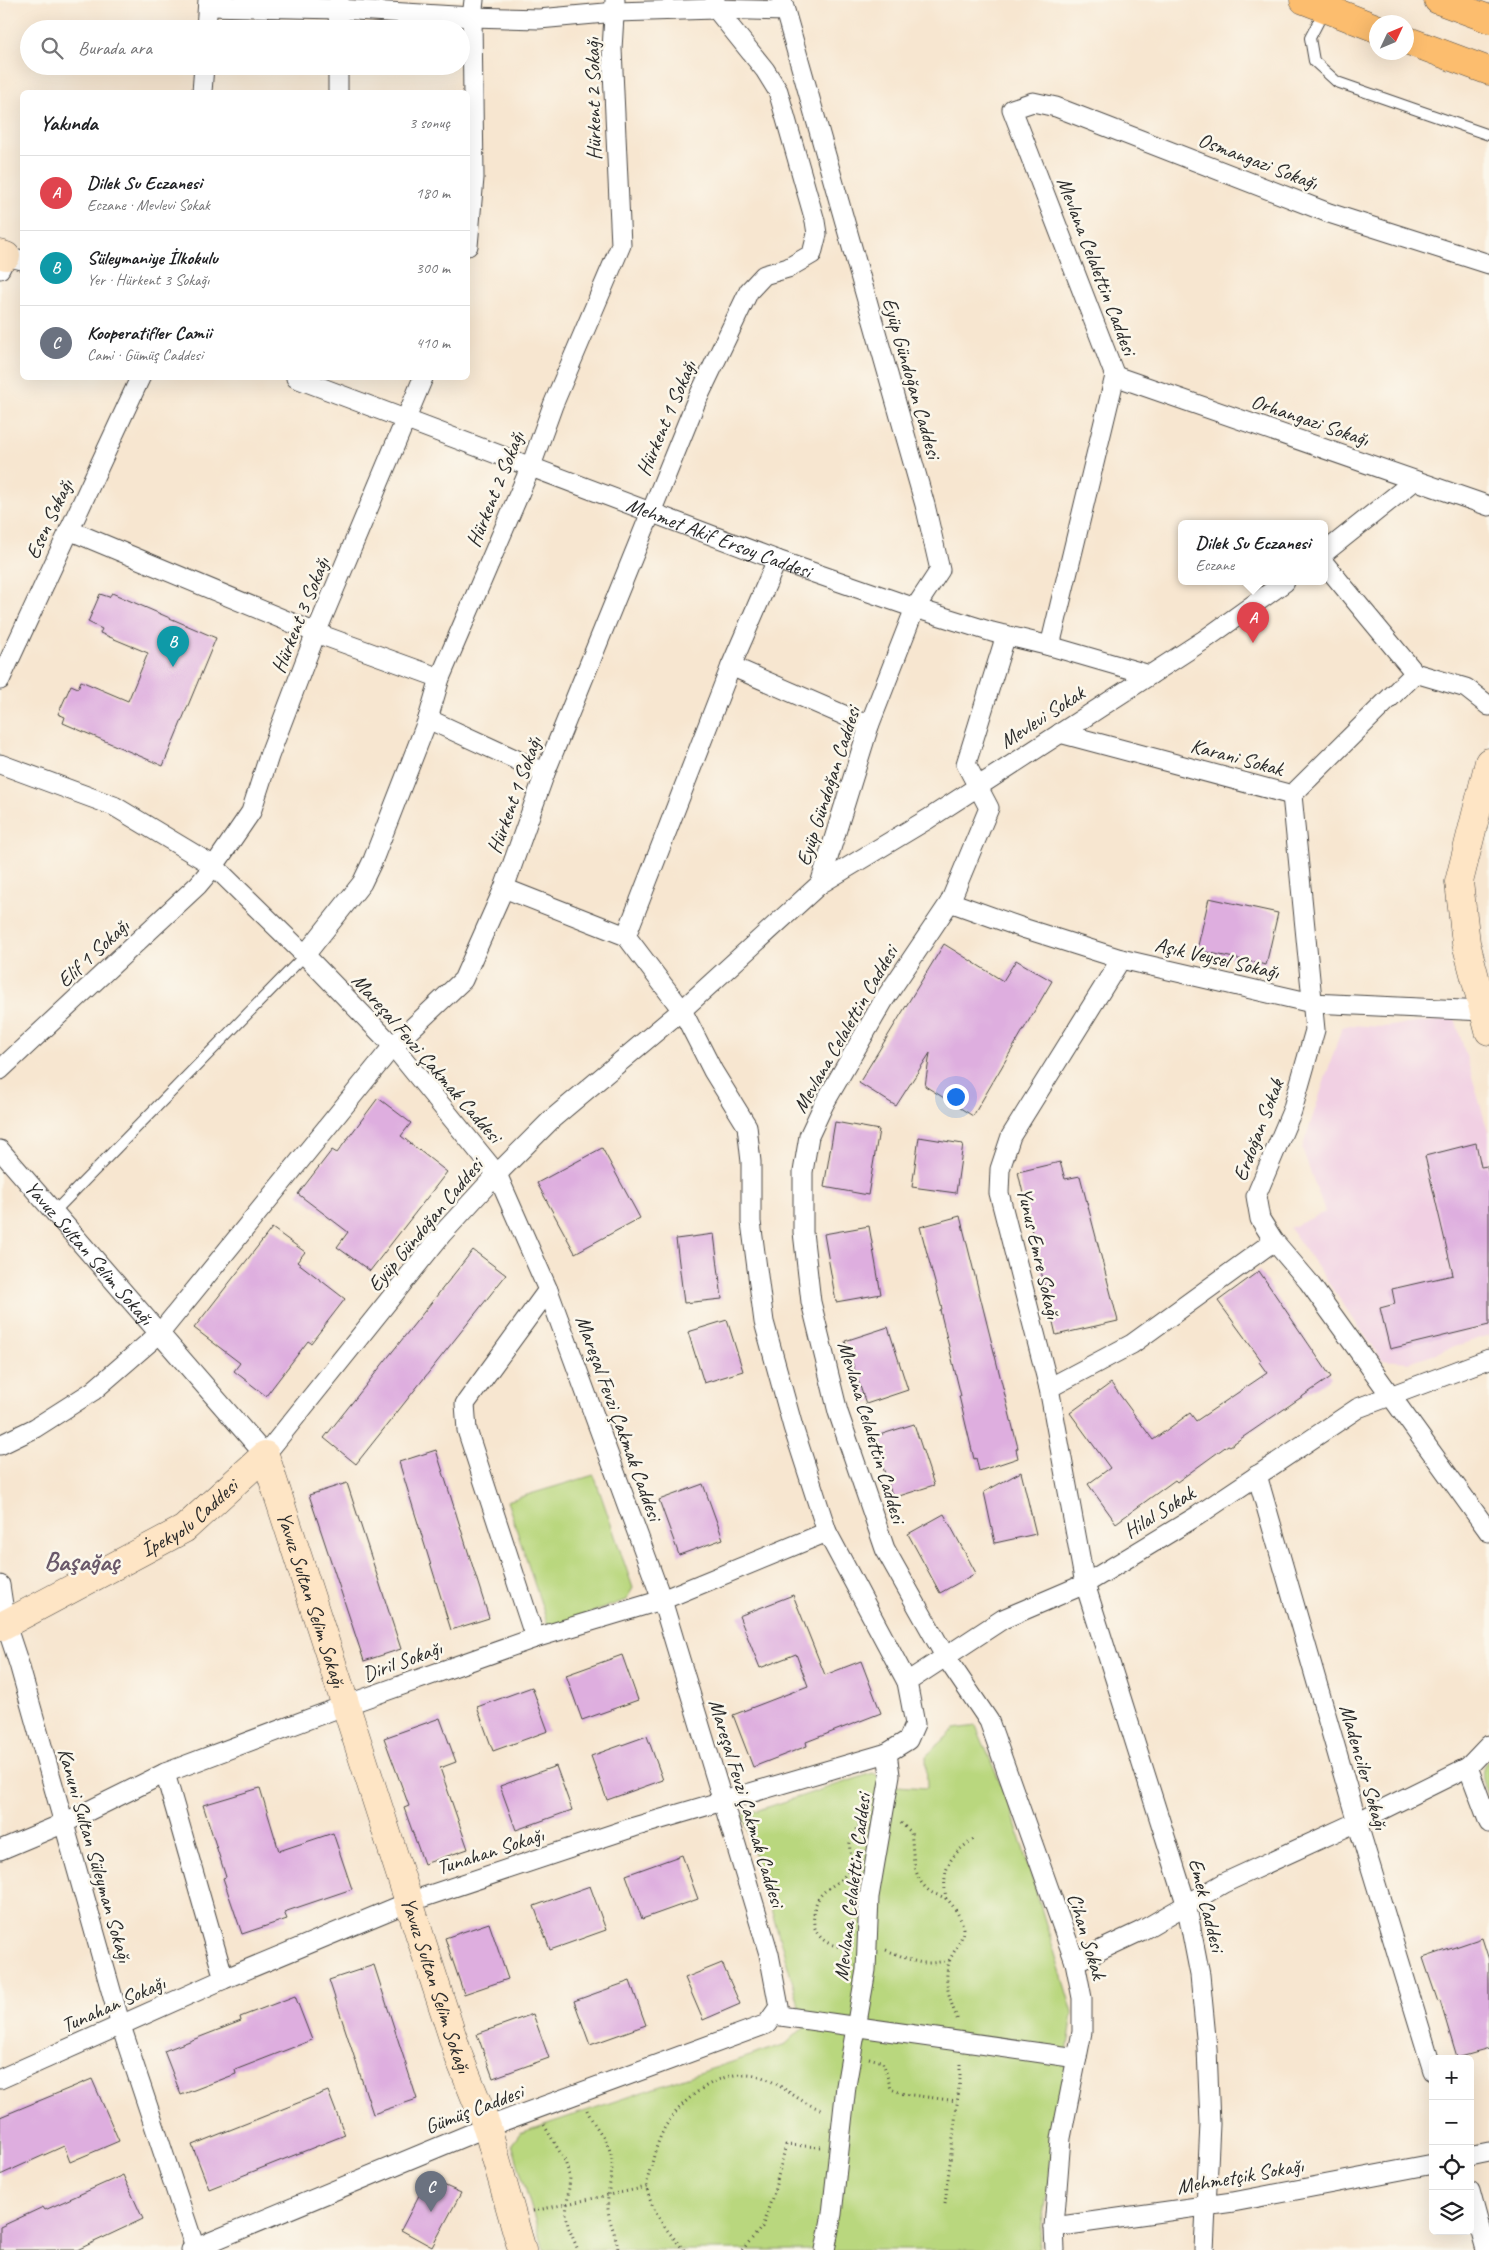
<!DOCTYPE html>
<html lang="tr">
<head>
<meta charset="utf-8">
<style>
	body { margin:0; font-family:Caveat,sans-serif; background:#f6f6f6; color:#202124 }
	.controls { position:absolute; right:15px; bottom:15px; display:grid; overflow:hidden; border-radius:8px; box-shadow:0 5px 20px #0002 }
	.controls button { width:45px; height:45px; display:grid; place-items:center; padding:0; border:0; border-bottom:1px solid #e0e0e0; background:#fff; color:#202124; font:25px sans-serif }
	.compass { position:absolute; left:1369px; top:15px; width:45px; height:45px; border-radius:50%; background:#fff; box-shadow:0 5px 20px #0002; rotate:46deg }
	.you { position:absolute; left:955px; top:1096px; width:18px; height:18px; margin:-12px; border:4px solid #fff; border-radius:50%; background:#1a73e8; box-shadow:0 0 0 8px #1a73e833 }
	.badge { display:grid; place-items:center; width:32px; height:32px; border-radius:50%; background:#0f766e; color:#fff; font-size:16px; font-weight:700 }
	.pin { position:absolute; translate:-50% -41px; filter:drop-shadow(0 1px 2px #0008) }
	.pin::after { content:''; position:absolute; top:26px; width:18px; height:15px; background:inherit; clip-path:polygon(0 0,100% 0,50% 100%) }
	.popup { position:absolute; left:1178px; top:520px; width:150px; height:65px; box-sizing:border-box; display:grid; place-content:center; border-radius:8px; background:#fff; filter:drop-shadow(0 1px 4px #0005); font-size:16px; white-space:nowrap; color:#757577 }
	.popup b { font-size:19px; color:#202124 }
	.popup::after { content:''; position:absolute; left:50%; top:100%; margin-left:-10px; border:10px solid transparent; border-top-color:#fff }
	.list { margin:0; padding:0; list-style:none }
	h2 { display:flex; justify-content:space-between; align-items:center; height:65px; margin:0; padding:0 20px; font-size:21px }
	h2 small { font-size:16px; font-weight:400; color:#757577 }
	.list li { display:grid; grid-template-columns:32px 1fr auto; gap:15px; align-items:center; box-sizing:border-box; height:75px; padding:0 20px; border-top:1px solid #e0e0e0 }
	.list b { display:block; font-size:19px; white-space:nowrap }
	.list p { margin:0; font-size:16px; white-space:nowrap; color:#757577 }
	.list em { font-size:16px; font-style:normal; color:#757577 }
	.icon { flex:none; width:28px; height:28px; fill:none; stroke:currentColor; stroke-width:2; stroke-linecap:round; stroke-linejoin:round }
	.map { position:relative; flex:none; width:1489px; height:2250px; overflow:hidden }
	.search { position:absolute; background:#fff; box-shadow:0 5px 20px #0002; left:20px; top:20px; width:450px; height:55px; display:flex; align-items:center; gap:12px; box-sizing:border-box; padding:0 18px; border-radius:28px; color:#757577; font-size:19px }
	.panel { position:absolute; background:#fff; box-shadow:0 5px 20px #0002; left:20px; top:90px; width:450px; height:290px; border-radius:8px }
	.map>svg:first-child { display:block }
	.built { fill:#f1d0e3 }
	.green { fill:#b9d77e; stroke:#728154 }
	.building { fill:#deaedf }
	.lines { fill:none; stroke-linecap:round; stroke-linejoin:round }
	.lane-casing { stroke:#4a4744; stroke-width:12 }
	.street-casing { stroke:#4a4744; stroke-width:21 }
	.secondary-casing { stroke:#4a4744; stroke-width:29 }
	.highway-casing { stroke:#4a4744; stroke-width:29 }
	.path { stroke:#4a4744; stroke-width:3; stroke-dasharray:1 4; stroke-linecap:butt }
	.lane { stroke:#fff; stroke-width:10 }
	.street { stroke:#fff; stroke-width:19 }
	.secondary { stroke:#fee5c5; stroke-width:28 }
	.highway { stroke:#fcbd6e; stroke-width:28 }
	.labels { text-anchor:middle; stroke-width:5; stroke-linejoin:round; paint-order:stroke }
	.street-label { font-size:21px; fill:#2b2b2b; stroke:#fbf7ec }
	.district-label { font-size:26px; font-weight:bold; fill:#6a596a; stroke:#fbf7ec }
</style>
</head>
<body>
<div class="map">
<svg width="1489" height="2250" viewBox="0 0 1489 2250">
	<rect width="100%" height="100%" fill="#fbf7ec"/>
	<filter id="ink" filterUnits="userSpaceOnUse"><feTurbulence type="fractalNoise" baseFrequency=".02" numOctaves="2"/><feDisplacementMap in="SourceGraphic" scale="10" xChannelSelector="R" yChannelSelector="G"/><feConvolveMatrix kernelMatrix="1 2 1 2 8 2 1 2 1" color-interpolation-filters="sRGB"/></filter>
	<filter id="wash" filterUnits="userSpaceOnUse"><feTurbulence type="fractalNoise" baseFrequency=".0096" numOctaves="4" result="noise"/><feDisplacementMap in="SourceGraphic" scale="20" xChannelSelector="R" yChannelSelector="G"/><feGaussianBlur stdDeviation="1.12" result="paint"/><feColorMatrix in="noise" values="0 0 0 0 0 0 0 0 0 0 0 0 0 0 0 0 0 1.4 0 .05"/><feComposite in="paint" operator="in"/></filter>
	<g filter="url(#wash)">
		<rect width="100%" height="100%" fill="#f7e6d0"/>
		<!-- built -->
		<path class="built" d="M1455,1018L1489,1135V1335L1409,1362L1382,1360L1290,1228L1325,1212L1302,1149L1342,1027L1350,1025L1383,1027Z"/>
		<!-- green -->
		<path class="green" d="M594,1475L633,1588L626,1600L549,1628L507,1501Z
			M976,1726L1011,1809L1073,2013L1038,2250H544L512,2144L520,2133L786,2044L804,2027L797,1997L743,1815L873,1773L897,1786L927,1788L926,1756L955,1729Z
			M1489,1756V1797C1483,1781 1478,1772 1489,1756Z"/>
		<g id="blocks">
			<!-- building -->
			<path class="building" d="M112,593L216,638L163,766L63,723L65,717L58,714L71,685L78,688L81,681L128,701L148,653L100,633L102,629L88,622L100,594L109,597Z
				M1209,898L1278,913L1266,965L1197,950Z
				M944,944L1003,981L1016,960L1052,981L973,1116L925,1086L930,1053L896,1106L859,1083Z
				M378,1098L411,1123L401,1136L447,1172L370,1271L337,1247L348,1232L298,1194L332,1150L337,1153Z
				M835,1122L879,1130L868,1195L824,1187Z
				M919,1137L963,1144L956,1193L912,1187Z
				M1476,1143L1481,1167L1487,1166L1489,1175V1325L1390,1349L1380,1308L1395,1304L1392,1289L1453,1275L1425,1156Z
				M602,1148L640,1218L575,1253L537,1183Z
				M1060,1162L1065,1179L1080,1176L1118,1321L1056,1335L1018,1172Z
				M960,1216L1018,1448L1016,1449L1018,1458L979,1471L976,1458L974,1459L959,1396H961L940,1310L942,1309L920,1227Z
				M869,1226L881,1294L836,1302L824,1234Z
				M272,1228L305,1252L297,1262L345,1299L311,1343L308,1341L266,1396L234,1371L240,1363L194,1328Z
				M714,1234L722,1299L684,1303L676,1239Z
				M473,1250L506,1275L356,1464L324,1438Z
				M1259,1271L1331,1377L1230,1446L1228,1445L1177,1482L1175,1480L1116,1523L1088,1484L1110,1468L1070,1413L1111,1383L1153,1440L1190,1413L1196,1421L1267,1373L1259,1362L1261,1360L1218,1301Z
				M727,1320L743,1371L704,1383L688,1332Z
				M888,1327L908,1390L866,1404L845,1341Z
				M914,1424L934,1485L893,1498L873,1437Z
				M436,1450L489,1618L451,1630L399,1462Z
				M1021,1472L1036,1534L995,1543L984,1492Z
				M347,1483L401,1649L364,1661L309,1495Z
				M703,1484L723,1539L679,1555L659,1500Z
				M944,1514L976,1573L940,1593L908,1534Z
				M793,1595L825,1675L861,1661L881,1713L806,1742L807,1746L753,1767L733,1715L808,1686L796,1654L760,1668L739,1616Z
				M622,1655L638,1700L582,1720L566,1675Z
				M532,1687L548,1731L493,1751L477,1707Z
				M440,1718L456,1762L440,1768L468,1849L424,1864L404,1808L409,1806L384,1738Z
				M647,1736L663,1780L607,1800L591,1756Z
				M556,1766L572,1810L516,1830L500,1786Z
				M260,1788L279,1851L333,1833L352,1889L284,1912L287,1919L242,1934L223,1878L226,1877L203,1805Z
				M682,1855L698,1899L642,1919L626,1875Z
				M590,1886L606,1930L550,1950L534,1906Z
				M489,1923L508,1979L464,1994L445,1938Z
				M1482,1938L1489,1960V2049L1457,2058L1440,2001L1438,2002L1423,1958Z
				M722,1963L740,2004L703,2020L685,1978Z
				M374,1965L417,2099L373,2114L329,1980Z
				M630,1981L646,2025L590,2045L574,2001Z
				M295,1996L312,2040L235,2070L236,2074L181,2095L164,2051L241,2021L240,2017Z
				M533,2014L549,2058L493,2078L477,2034Z
				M92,2079L119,2141L70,2162L64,2146L0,2175V2117Z
				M328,2091L345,2135L209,2189L192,2145Z
				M123,2175L143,2219L77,2250H0V2227L43,2207L45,2210Z
				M428,2178L461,2193L432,2247L401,2230Z"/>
		</g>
	</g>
	<g filter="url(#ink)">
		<use href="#blocks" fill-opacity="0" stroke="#4a4744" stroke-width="1"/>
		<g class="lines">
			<!-- lane casing -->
			<g class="lane-casing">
				<path id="lane" d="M1325,9L1310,38L1314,61L1337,82L1489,135
					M54,1212L305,955"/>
			</g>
			<!-- street casing -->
			<g class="street-casing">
				<g id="street">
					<path d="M208,6L338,9L472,17L539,19L616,12L716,9L785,11"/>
					<path d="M206,29L208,0"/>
					<path d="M338,29L339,0"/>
					<path d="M338,66V92"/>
					<path d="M202,92L204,66"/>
					<path d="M468,246L474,178L472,17L474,0"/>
					<path d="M0,269L6,256L22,260"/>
					<path d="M1115,376L1489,506"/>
					<path id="s1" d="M296,378L777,560L915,608L992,632L1050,646L1150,675"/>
					<path d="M69,530L316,633L440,678"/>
					<path d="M1324,553L1414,481"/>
					<path d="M1324,563L1415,673L1466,688L1489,706"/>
					<path d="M1006,635L966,764L989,808L950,902L884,1000L824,1104L809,1136L803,1172V1232L811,1302L838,1412L885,1549L945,1656L989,1721L1075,1962L1082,1998V2032L1061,2138L1054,2227L1055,2250"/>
					<path d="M1050,646L1115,376L1012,109L1033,102L1056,107L1329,213L1489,264"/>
					<path d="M731,666L777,560"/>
					<path d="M0,680L140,378"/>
					<path d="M428,719L545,773"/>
					<path d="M1060,733L1292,795"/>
					<path d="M0,764L114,806L214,866L305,955L393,1046L497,1174L548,1290L662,1600L769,1954L779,2007L767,2024L487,2127L191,2250"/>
					<path d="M1292,795L1315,1030L1292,1111L1256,1196L1260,1219L1274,1241L1308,1281L1489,1532"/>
					<path d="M1292,795L1415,673"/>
					<path d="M820,884L928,819L1204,640L1285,582"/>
					<path d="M504,888L626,936L682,1010L713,1071L747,1126L751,1162V1222L764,1322L793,1427L827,1532L907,1682"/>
					<path d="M950,902L1026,929L1121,959L1312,1003L1484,1011"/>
					<path d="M626,936L731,666L869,726"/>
					<path d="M305,955L362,883L373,860L428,719L440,678L531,466L553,405L621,245L612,49L615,0"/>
					<path d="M1121,959L1011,1136L1000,1169L999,1193L1049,1388L1085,1584L1186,1903L1200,1975L1207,2048L1210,2124L1204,2250"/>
					<path d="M0,1070L198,885L214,866L251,812L269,756L316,633L423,378"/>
					<path id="s2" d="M0,1150L265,1455L442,1234L497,1174L552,1119L682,1010L820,884L869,726L915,608L940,570L925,505L782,0"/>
					<path d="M1049,1388L1132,1344L1274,1241"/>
					<path d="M0,1445L35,1428L93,1391L160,1333L393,1046L463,980L504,888L545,773L695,404L749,291L764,275L788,268L812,254L817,234L815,221L778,91L765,70L716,9L715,0"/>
					<path d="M1257,1475L1357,1822L1433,2071"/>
					<path d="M0,1585L6,1625L19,1664L121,2026L195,2248"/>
					<path d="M535,1638L467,1430L465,1404L548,1290"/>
					<path d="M1468,1767L1489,1823"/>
					<path d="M165,1773L224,1979"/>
					<path d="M0,1850L62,1824L165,1773L346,1705L535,1638L662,1600L827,1532"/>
					<path d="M1075,1962L1141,1931L1224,1883L1357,1822L1468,1767L1489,1745"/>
					<path d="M774,2015L1077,2058"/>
					<path d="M0,2079L224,1979L409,1902L634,1827L887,1753L908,1740L915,1724L907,1682L1003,1619L1085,1584L1197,1516L1358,1408L1489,1359"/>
					<path d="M1470,2156L1489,2152"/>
					<path d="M1470,2191L1486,2250"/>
					<path d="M1054,2227L1233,2202L1433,2164"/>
					<path d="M825,2250L832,2214L846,2086L866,1970L869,1897L890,1775L887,1753"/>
				</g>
			</g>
			<!-- secondary casing -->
			<g class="secondary-casing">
				<g id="secondary">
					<path d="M0,254L6,256"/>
					<path d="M1489,762L1459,882L1466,943L1489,1031"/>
					<path id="s3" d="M0,1627L184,1529L265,1455L459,2057L487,2127L522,2250"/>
				</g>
			</g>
			<!-- highway casing -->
			<g class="highway-casing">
				<path id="highway" d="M1304,0L1376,28
					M1438,0L1489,19
					M1406,40L1489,71"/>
			</g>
			<!-- path -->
			<path class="path" d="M901,1823L911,1832C914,1851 911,1872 925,1887C931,1894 937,1894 945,1898C952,1902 959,1915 962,1923C967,1939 951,1951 948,1966C944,1986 951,2003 958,2021
				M946,1899C941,1867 950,1855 975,1838
				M848,1947C836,1947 825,1944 818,1934C814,1929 813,1921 814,1915C816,1885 838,1890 850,1868C854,1859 848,1851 850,1842C852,1835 857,1828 861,1822
				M886,1950C915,1961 918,1967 950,1960
				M869,2058L883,2062L891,2089L904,2094L957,2101
				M587,2110C593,2125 607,2139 611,2154C615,2172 606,2191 608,2209C609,2223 617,2236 618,2250
				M544,2125L565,2161L570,2178L566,2214L568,2226L578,2250
				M945,2204L960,2079V2061
				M533,2211L647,2187
				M684,2250C668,2232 652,2213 647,2189C646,2181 650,2170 652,2163C655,2151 659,2138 665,2127C681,2101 710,2077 741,2074C774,2072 794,2103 824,2110
				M742,2250L762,2227L774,2192L786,2145L821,2147"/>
			<!-- lane -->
			<use href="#lane" class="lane"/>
			<!-- street -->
			<use href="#street" class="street"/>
			<!-- secondary -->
			<use href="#secondary" class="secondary"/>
			<!-- highway -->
			<use href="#highway" class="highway"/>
		</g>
	</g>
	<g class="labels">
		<!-- street labels -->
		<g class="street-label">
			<text transform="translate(593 99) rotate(-91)" y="7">Hürkent 2 Sokağı</text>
			<text transform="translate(1258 161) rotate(21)" y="7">Osmangazi Sokağı</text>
			<text transform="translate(1097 266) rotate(69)" y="7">Mevlana Celalettin Caddesi</text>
			<text transform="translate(912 378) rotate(74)" y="7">Eyüp Gündoğan Caddesi</text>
			<text transform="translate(666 418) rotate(-67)" y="7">Hürkent 1 Sokağı</text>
			<text transform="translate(1310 420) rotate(19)" y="7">Orhangazi Sokağı</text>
			<text transform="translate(495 489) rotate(-68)" y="7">Hürkent 2 Sokağı</text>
			<text transform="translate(49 519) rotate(-65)" y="7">Esen Sokağı</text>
			<text dy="7" stroke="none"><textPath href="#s1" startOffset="452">Mehmet Akif Ersoy Caddesi</textPath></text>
			<text transform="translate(300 615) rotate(-68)" y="7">Hürkent 3 Sokağı</text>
			<text transform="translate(1042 717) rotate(-33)" y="7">Mevlevi Sokak</text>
			<text transform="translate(1237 757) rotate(15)" y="7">Karani Sokak</text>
			<text transform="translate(828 786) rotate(-72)" y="7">Eyüp Gündoğan Caddesi</text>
			<text transform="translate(514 795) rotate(-70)" y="7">Hürkent 1 Sokağı</text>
			<text transform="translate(93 953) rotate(-43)" y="7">Elif 1 Sokağı</text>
			<text transform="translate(1217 958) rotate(13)" y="7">Aşık Veysel Sokağı</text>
			<text transform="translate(845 1029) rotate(-60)" y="7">Mevlana Celalettin Caddesi</text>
			<text transform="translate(427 1058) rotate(49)" y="7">Mareşal Fevzi Çakmak Caddesi</text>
			<text transform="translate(1258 1130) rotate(-69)" y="7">Erdoğan Sokak</text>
			<text transform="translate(425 1225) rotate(-50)" y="7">Eyüp Gündoğan Caddesi</text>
			<text dy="7" stroke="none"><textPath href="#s2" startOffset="136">Yavuz Sultan Selim Sokağı</textPath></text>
			<text transform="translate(1039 1253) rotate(77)" y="7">Yunus Emre Sokağı</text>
			<text transform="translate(619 1418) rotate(70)" y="7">Mareşal Fevzi Çakmak Caddesi</text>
			<text transform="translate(872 1432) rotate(73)" y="7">Mevlana Celalettin Caddesi</text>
			<text transform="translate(1159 1512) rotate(-32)" y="7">Hilal Sokak</text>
			<text dy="7" stroke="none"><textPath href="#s3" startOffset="219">İpekyolu Caddesi</textPath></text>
			<text dy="7" stroke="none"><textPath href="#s3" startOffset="470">Yavuz Sultan Selim Sokağı</textPath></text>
			<text transform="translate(402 1661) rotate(-20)" y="7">Diril Sokağı</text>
			<text transform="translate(1364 1767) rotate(74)" y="7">Madenciler Sokağı</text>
			<text transform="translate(747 1803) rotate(73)" y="7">Mareşal Fevzi Çakmak Caddesi</text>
			<text transform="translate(490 1851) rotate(-18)" y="7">Tunahan Sokağı</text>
			<text transform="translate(95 1855) rotate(74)" y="7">Kanuni Sultan Süleyman Sokağı</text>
			<text transform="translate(852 1887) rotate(-83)" y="7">Mevlana Celalettin Caddesi</text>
			<text transform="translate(1207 1905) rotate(76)" y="7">Emek Caddesi</text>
			<text transform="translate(1087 1936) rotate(73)" y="7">Cihan Sokak</text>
			<text dy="7" stroke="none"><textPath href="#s3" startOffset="875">Yavuz Sultan Selim Sokağı</textPath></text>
			<text transform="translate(113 2004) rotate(-24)" y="7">Tunahan Sokağı</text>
			<text transform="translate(474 2109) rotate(-21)" y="7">Gümüş Caddesi</text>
			<text transform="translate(1240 2176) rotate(-10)" y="7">Mehmetçik Sokağı</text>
		</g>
		<!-- district labels -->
		<g class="district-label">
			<text x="82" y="1570">Başağaç</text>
		</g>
	</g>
</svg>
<div class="controls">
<button>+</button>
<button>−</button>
<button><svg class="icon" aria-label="locate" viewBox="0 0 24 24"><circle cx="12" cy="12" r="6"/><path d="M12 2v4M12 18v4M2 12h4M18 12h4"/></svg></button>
<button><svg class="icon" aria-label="layers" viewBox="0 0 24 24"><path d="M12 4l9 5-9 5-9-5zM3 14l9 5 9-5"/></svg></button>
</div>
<svg class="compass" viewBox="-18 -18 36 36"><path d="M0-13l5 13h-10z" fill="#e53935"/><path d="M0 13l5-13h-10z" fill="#757577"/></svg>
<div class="you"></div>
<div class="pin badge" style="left:1253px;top:643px;background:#e0444e">A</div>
<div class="popup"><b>Dilek Su Eczanesi</b>Eczane</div>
<div class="pin badge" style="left:173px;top:667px;background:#0f9aa8">B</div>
<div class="pin badge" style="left:431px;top:2212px;background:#6b7280">C</div>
<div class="search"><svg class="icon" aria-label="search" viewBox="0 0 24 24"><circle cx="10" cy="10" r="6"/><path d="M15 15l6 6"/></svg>Burada ara</div>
<section class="panel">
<h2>Yakında<small>3 sonuç</small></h2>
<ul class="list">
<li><span class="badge" style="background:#e0444e">A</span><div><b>Dilek Su Eczanesi</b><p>Eczane · Mevlevi Sokak</p></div><em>180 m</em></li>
<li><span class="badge" style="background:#0f9aa8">B</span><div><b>Süleymaniye İlkokulu</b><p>Yer · Hürkent 3 Sokağı</p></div><em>300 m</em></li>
<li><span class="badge" style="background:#6b7280">C</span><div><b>Kooperatifler Camii</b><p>Cami · Gümüş Caddesi</p></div><em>410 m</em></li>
</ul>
</section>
</div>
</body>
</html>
